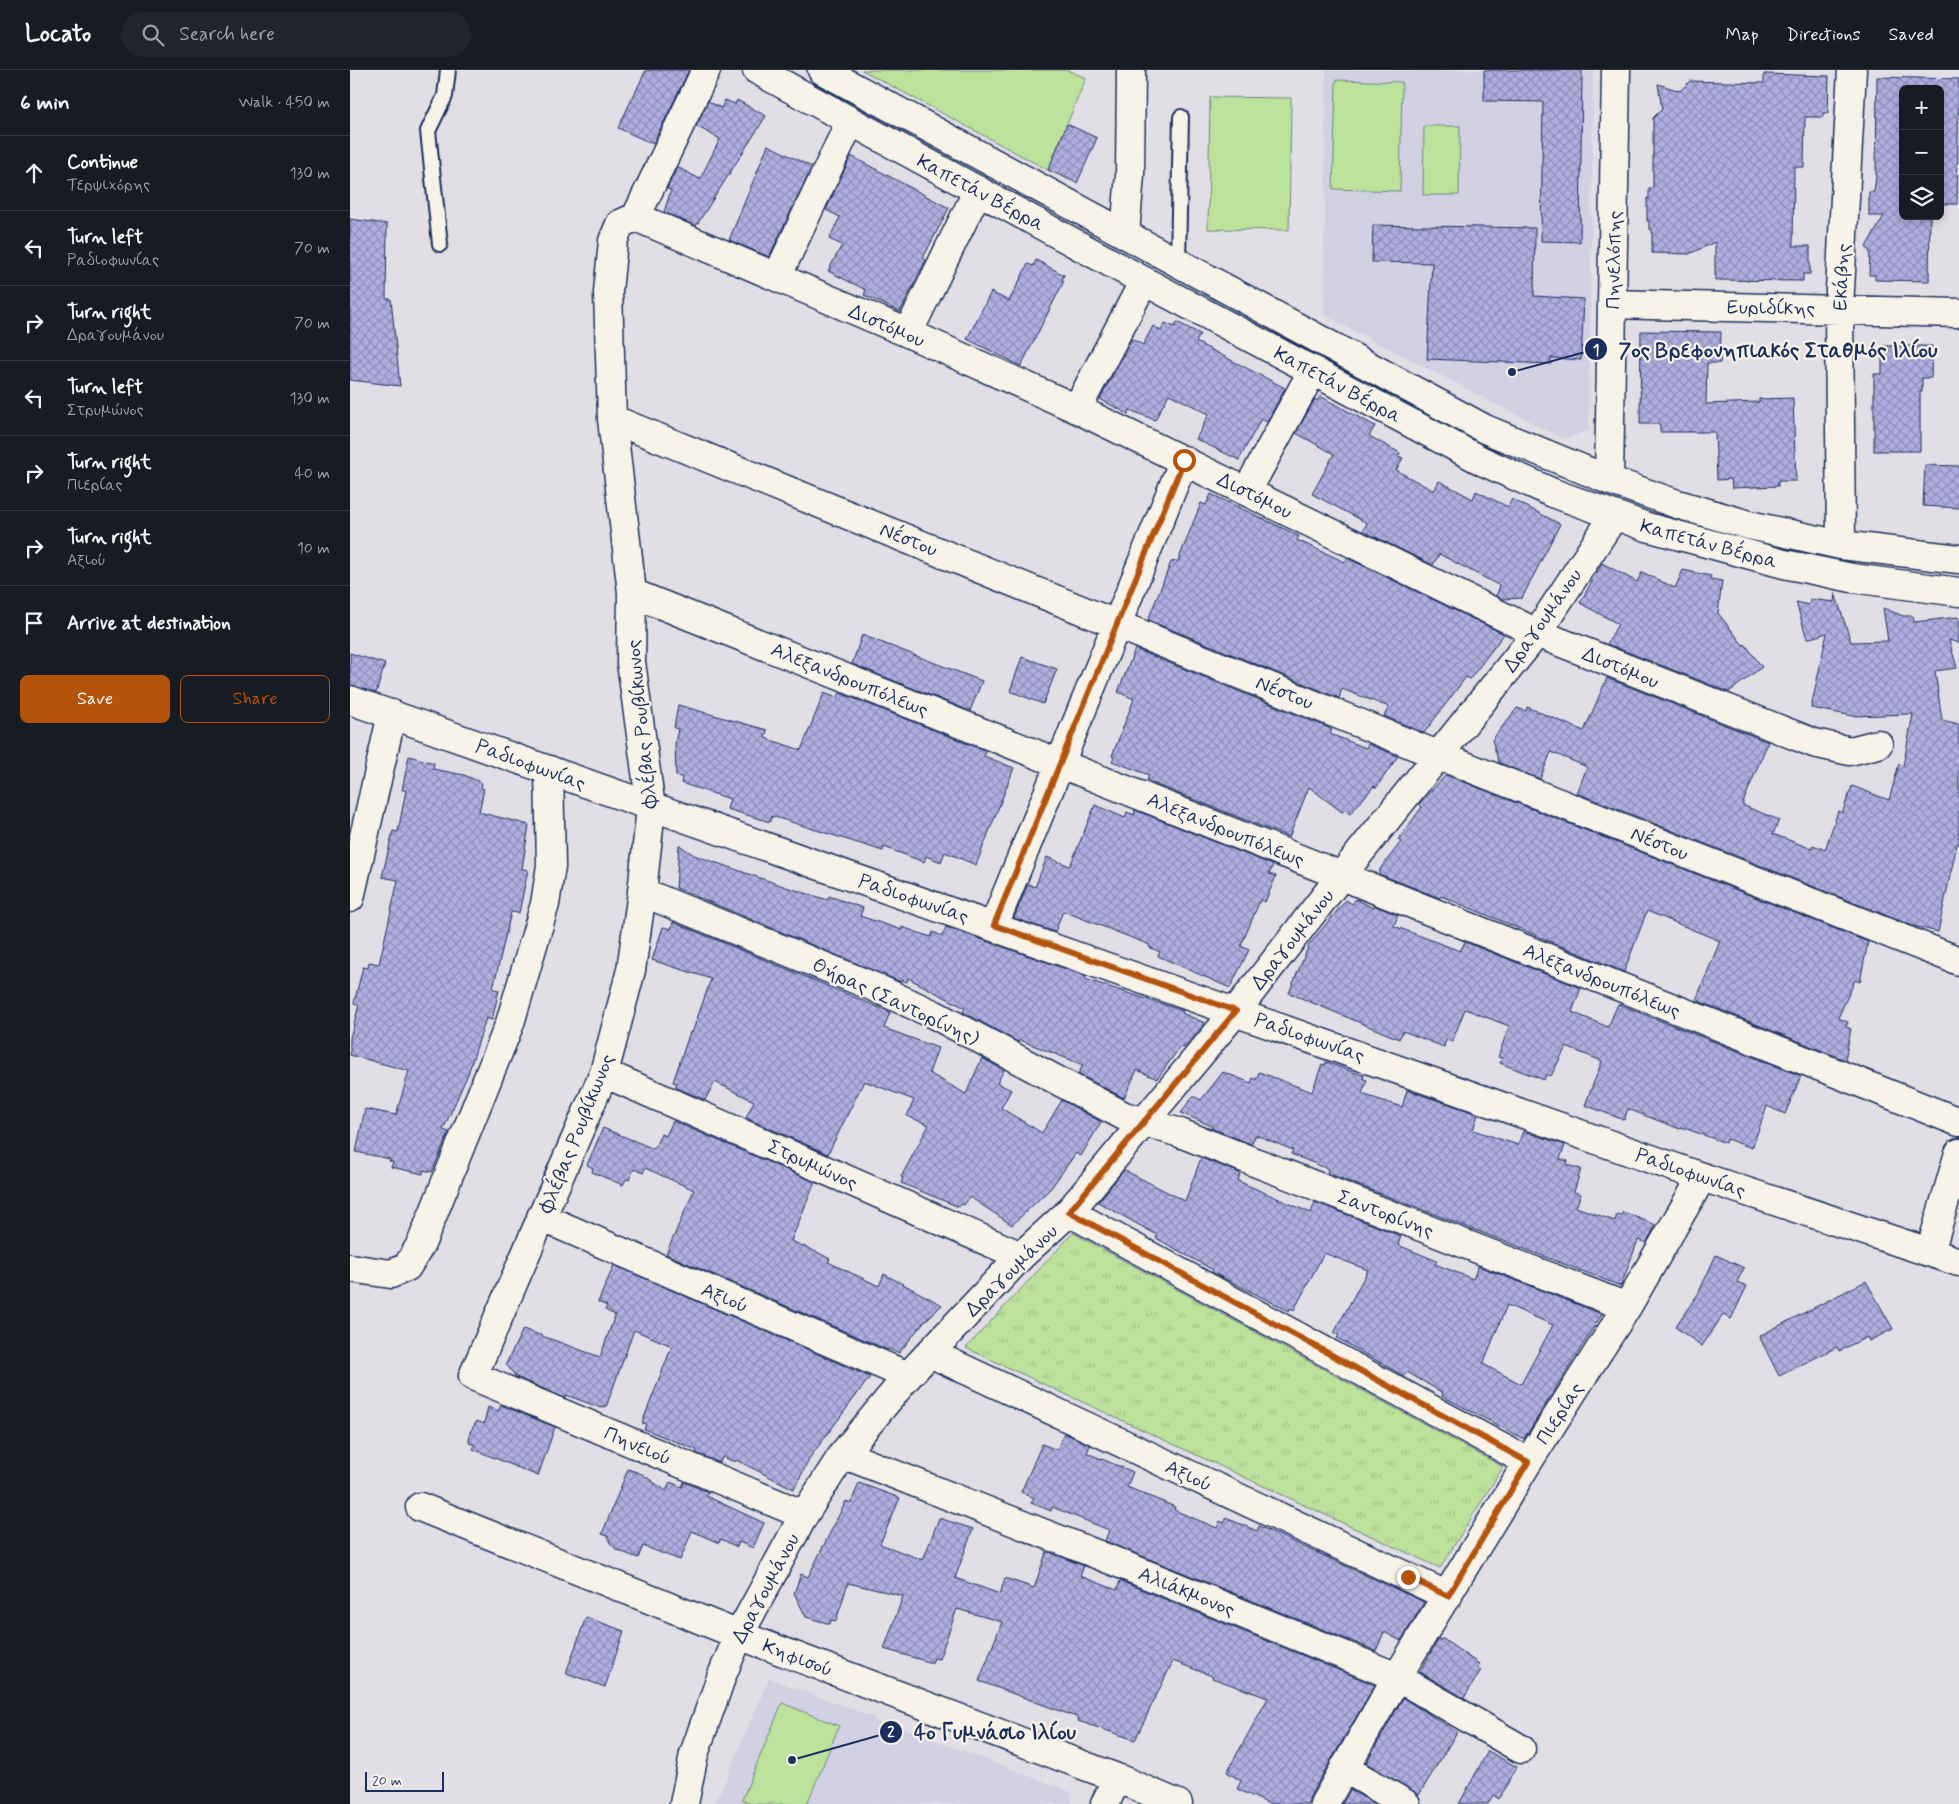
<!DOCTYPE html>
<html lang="en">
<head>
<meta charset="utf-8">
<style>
	body { margin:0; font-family:Mynerve,sans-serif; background:#20242c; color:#f1f3f6 }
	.controls { position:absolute; right:15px; top:15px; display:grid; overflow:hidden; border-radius:8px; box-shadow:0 2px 8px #0003 }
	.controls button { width:45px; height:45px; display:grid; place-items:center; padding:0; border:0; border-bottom:1px solid #363941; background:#171b24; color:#f1f3f6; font:25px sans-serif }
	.scale { position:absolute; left:15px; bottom:12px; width:79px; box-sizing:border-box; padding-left:5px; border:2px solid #1b2f5e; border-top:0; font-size:14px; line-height:18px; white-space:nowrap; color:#1b2f5e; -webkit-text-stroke:4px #f7f3e8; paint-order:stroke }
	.stop { position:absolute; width:15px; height:15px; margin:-11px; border:4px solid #b45309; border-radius:50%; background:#fff }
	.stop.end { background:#b45309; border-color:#fff; box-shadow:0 1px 5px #0008 }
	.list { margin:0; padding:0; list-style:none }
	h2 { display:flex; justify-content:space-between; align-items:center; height:65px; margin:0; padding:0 20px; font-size:21px }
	h2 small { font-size:16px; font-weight:400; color:#9ea1a6 }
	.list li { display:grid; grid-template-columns:32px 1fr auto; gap:15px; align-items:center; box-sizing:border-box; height:75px; padding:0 20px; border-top:1px solid #363941 }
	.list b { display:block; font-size:19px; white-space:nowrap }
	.list p { margin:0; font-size:16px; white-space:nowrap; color:#9ea1a6 }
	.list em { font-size:16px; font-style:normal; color:#9ea1a6 }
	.actions { display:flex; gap:10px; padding:15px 20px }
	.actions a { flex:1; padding:11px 0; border:1px solid #b45309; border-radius:8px; text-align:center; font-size:18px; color:#b45309 }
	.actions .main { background:#b45309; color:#fff }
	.icon { flex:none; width:28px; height:28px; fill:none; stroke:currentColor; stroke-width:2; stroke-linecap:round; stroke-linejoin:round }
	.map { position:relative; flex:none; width:1609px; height:1734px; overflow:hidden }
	header { display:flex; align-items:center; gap:30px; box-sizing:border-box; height:70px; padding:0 25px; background:#171b24; border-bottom:1px solid #363941 }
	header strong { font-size:24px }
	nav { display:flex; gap:28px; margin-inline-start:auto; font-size:18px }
	.search { width:350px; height:45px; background:#20242c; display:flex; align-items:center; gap:12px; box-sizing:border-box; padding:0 18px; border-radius:28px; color:#9ea1a6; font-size:19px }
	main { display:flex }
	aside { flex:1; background:#171b24 }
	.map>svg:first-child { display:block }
	.built { fill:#d2d0e3 }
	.green { fill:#bde29c; stroke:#6c887d }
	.park { fill:url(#park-tufts); stroke:#6c887d }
	.building { fill:url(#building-cross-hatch); stroke:#1b2f5e; fill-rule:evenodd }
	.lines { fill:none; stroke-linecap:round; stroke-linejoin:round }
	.service-casing { stroke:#1b2f5e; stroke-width:18 }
	.minor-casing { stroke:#1b2f5e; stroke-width:31 }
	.tertiary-casing { stroke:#1b2f5e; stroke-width:31 }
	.service { stroke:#f7f3e8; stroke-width:14 }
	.minor { stroke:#f7f3e8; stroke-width:28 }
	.tertiary { stroke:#f7f3e8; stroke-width:28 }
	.route { stroke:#b45309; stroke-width:6 }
	.labels { text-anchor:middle; stroke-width:4.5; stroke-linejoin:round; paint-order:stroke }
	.street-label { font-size:20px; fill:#1b2f5e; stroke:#f7f3e8 }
	.leader { fill:none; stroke:#1b2f5e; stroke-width:2 }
	.callout-dot { fill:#1b2f5e; stroke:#f7f3e8; stroke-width:2 }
	.mark-label { font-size:15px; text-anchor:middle; font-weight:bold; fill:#fff }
	.callout-label { font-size:21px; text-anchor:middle; font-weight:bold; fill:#1b2f5e; stroke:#f7f3e8; stroke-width:4.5; stroke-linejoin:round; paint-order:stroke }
</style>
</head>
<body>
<header>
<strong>Locato</strong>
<div class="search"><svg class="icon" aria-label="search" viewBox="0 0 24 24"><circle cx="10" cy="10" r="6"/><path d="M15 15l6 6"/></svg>Search here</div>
<nav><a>Map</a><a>Directions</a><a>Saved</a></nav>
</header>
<main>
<aside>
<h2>6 min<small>Walk · 450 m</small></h2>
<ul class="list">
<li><svg class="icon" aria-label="ahead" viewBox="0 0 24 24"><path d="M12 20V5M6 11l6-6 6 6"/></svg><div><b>Continue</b><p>Τερψιχόρης</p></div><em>130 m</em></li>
<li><svg class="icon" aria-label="left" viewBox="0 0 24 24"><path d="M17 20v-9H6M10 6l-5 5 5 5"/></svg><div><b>Turn left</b><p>Ραδιοφωνίας</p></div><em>70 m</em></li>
<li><svg class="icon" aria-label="right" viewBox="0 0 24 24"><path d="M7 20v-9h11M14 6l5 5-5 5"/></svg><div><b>Turn right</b><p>Δραγουμάνου</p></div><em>70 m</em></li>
<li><svg class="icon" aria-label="left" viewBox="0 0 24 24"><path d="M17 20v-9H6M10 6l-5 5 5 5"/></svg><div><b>Turn left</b><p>Στρυμώνος</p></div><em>130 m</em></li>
<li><svg class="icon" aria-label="right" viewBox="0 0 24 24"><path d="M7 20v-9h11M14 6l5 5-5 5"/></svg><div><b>Turn right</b><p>Πιερίας</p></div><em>40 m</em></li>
<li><svg class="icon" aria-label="right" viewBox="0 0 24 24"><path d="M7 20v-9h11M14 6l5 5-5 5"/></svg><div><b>Turn right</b><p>Αξιού</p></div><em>10 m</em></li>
<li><svg class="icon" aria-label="arrive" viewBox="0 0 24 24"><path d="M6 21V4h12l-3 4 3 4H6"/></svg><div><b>Arrive at destination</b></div></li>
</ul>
<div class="actions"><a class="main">Save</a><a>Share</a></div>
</aside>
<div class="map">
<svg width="1609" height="1734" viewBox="0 0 1609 1734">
	<defs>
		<pattern id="park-tufts" width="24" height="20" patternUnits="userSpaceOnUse" patternTransform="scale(1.25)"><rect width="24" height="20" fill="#bde29c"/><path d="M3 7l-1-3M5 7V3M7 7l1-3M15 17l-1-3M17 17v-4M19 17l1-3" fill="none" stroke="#a2c289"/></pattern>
		<pattern id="building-cross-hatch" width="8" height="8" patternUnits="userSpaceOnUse" patternTransform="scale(1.25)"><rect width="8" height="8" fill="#afaedf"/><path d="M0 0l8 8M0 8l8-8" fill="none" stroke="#8e8eb8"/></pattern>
	</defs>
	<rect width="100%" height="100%" fill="#e1dee5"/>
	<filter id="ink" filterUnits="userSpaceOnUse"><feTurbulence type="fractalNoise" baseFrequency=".02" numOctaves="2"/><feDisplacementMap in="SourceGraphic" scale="10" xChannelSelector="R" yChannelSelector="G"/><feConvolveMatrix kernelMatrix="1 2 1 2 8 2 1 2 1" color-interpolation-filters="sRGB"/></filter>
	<g filter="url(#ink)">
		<!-- built -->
		<path class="built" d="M976,0H1243L1239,360L1214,369L974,245Z
			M419,1608L520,1646L529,1653L533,1665L555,1659L716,1720L722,1724V1734H365Z"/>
		<!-- green -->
		<path class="green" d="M512,0H717L736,8L698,100Z
			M986,10L1052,12L1050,121L983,119Z
			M860,27L941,28L939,160L858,159Z
			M1074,56H1110L1109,125H1073Z
			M432,1633L489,1656L457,1734H402L392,1730Z"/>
		<!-- park -->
		<path class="park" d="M723,1163L1153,1397L1090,1498L616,1278Z"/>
		<!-- building -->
		<path class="building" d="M296,0H339L303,74L268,58Z
			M1134,0H1232L1230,172L1191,171L1193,32L1134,31Z
			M1414,4L1479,6L1478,43H1473V47H1455L1454,97H1444L1443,176H1460V204H1453V211L1365,210V172L1339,184L1302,183V159H1299V151H1297V128L1299,129V119H1303V48L1312,39L1308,14L1330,21L1340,11L1414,13Z
			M1527,7L1609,9L1607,134H1590V19H1553V146H1580L1579,211L1525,210V205H1519L1520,182L1516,177L1534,146H1519V122H1524L1526,107Z
			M375,30L385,34L387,30L416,46L346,156L314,142L321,120L317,119L327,97L350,109L370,69L346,56L358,31L371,38Z
			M717,54L747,68L727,113L698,100Z
			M418,75L462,97L419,187L379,170Z
			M501,86L599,138L573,188L576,190L550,242L514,225L516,220L478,201L492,175L479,169L490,147L476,140Z
			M0,149L37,154L36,229H41L50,316L0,310Z
			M1023,155L1185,158L1184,226L1234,229L1231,290L1201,288V294L1077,289L1082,193L1022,192Z
			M686,190L714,205L712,210L714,211L671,296L617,269L641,222L659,231L678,194L683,196Z
			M827,252L850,264L846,272L935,318L917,352L911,349L889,390L846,369L859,344L819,324L805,350L780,340L778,344L750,329L782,269L793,275L803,256L811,261L815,253L825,257Z
			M1291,261L1371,262L1370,293H1357L1356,334L1409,332V329L1443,328L1446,411H1428V416L1382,418L1381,409L1367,410L1365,362H1310V354H1290Z
			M1532,276H1582L1581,308H1572V322H1570V381H1524V304H1532Z
			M970,326L1025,356L1019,366L1050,383L1048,386L1053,388L1046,400L1084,421L1089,411L1123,429L1126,421L1158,437L1162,429L1210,454L1172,528L1152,529L1146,526L1150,516L1089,484L1083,495L1013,461L1017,453L962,424L984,384L946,363L965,329L967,331Z
			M1575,395L1609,396V438L1573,436Z
			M861,424L949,466L947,470L995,492L997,488L1154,564L1120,609L1116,607L1074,663L1034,646L1039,637L992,619L989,628L798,550L821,492L828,491L851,433L856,435Z
			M1252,493L1287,512L1292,502L1325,518L1333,500L1361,506L1360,509L1372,511L1368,543L1393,575L1395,574L1412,597L1379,622L1257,574L1268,554L1230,533Z
			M1485,523L1501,572L1538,571L1533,538L1553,546H1563L1564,552L1609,547V573L1599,570L1607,598L1585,601L1592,650L1609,654V774H1607L1588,862L1563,856L1227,723L1237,697L1201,682L1190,709L1149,693L1142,670L1167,638L1176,641L1177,637L1234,661L1257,608L1418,672L1392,735L1429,750L1423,764L1462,779L1463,775L1475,780L1488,741L1492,743L1502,716L1539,730L1549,694L1553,696L1563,644L1503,646L1461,638L1477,563L1457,569L1446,532L1459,535L1460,529L1484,532Z
			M512,565L632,611L620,641L502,594Z
			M785,579L979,658L982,660L980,664L1016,678L1018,674L1048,686L1026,718L1024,716L1000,744L995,740L992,742L959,717L939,767L797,711L799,705L762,691L764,687L762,686L784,629L768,622Z
			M0,583L35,594L26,623L0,615Z
			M672,587L707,599L693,634L660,621Z
			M474,623L487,628L490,623L609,670L636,682L634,686L664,698L626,795L595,782L591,792L576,786L574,792L534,777L533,781L422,746L420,752L377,739L380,729L331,713L332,707L326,706L325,673L328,659L324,658L328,635L417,660L415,668L451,680Z
			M59,686L84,693L83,699L114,705L132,713L131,718L134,719L129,742L179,755L172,799L178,800L169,843L161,842L143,919L149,920L142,950L136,948L118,1004L93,1060L99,1062L82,1102L73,1100V1104L41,1097L43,1092L39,1091L40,1089L6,1082L15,1039L46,1045L59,1001L0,985V968L9,935L4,933L13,897L18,898L19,892L29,894L48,810L32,807L43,761L48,762L56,720H52Z
			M1096,705L1518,872L1510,912L1505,910L1488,948L1498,952L1496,957L1501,959L1495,990L1346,930L1370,871L1297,841L1274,902L1091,826L1090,828L1029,804L1030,799L1051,772L1048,770L1072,737L1069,734Z
			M745,735L775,748L777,742L784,745L785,740L923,795L919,804L926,806L915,832L910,830L891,876L899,880L880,918L808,886L810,882L799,877L800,875L713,841L705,862L664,848L678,814L685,817L697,787L720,796Z
			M329,775L344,785L436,817L478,830L479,826L513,838L510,846L552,860V857L581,867L583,862L592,866L596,857L736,906L735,909L833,941L832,943L855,953L834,978L830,977L807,1009L787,1000L774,1028L728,1004L733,995L670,970L668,972L613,942L615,938L558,908L557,912L552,910L551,912L326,818Z
			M1006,829L1023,838V835L1048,845L1044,856L1110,881L1115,872L1231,918L1222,942L1258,957L1268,934L1451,1006L1435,1044L1417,1036L1402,1078L1377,1069L1376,1073L1331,1057L1330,1059L1278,1039L1274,1050L1235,1035L1252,991L1216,977L1201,1006L1196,1005L1194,1010L1150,993L1152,988L1148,987L1159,956L1115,939L1102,972L1096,970L1094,977L1053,961L1049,969L939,923L959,875L996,830L1002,834Z
			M323,852L540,942L534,958L588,978L579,1003L616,1024L632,988L654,1000L647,1013L661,1020L651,1038L692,1063L712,1030L751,1052L731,1086L726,1083L701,1118L662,1155L620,1127L614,1135L611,1134L609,1137L551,1113L553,1108L551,1107L579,1055L557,1046L564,1030L514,1011L478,1084L396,1048L404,1031L365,1012L355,1030L325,1017L327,1013L323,1012L340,962L342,963L361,909L302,890L313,857L321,859Z
			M976,992L1014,1006L1013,1009L1017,1010L1012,1024L1052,1037L1057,1020L1128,1044L1123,1060L1168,1075L1173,1061L1215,1075L1210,1089L1218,1091L1217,1095L1231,1099L1224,1122L1231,1124L1226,1137L1265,1151L1267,1144L1271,1145L1273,1142L1306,1155L1296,1173L1288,1170L1271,1216L977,1103L978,1099L941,1084L943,1080L906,1065L901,1074L861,1058L862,1056L831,1043L843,1026L851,1030L873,1002L901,1013L903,1008L906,1010L909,1002L962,1022L972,994L975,995Z
			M323,1051L465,1112L441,1171L469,1183L480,1189L478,1192L529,1216L534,1204L592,1235L573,1253L549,1283L539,1279L538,1280L316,1184L344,1120L295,1098L293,1103L284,1099L279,1110L276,1109L273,1115L242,1102L243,1098L237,1095L253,1058L304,1079L311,1064L316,1066Z
			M851,1088L890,1103L888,1111L961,1143L965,1132L1051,1166L1048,1175L1087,1191L1085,1194L1123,1209L1128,1196L1252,1244L1174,1369L1092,1326L1093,1323L1057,1302L1054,1306L987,1268L989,1265L984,1263L1018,1200L974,1183L944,1240L940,1238L939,1241L862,1202L863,1200L806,1168L807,1165L748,1132L774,1100L835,1131ZM1157,1235L1203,1255L1171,1314L1133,1294Z
			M1366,1185L1394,1198L1387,1212L1397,1216L1381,1249L1373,1245L1352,1276L1325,1257L1348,1224Z
			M264,1195L520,1307L461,1386L444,1419L386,1390L385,1392L372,1387L370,1393L346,1383L347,1380L294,1359L296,1354L292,1353L322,1276L284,1260L256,1337L251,1336V1338L216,1325L215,1328L166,1307L156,1294L173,1259L250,1287L265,1245L255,1240L257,1236L248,1232Z
			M1516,1211L1543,1259L1519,1271L1517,1267L1489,1281L1487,1277L1429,1306L1409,1266Z
			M151,1335L205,1357L188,1406L123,1379L125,1375L119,1373L120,1362L127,1351L134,1354L138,1337L148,1341Z
			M714,1363L740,1375L737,1383L783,1402L777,1417L825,1437L824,1440L867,1458L870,1451L874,1453L876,1448L907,1461L909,1456L1074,1532L1051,1571L1034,1562L1026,1581L755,1471L759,1460L702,1437L701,1441L681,1433L684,1428L671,1422L692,1374L707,1380Z
			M278,1399L292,1404L316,1421L320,1412L332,1417L334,1412L358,1422L356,1426L414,1453L403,1478L389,1472L387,1477L371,1469L369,1473L342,1461L330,1490L293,1476L288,1488L267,1480L260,1473L258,1466L252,1464Z
			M509,1413L550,1428L530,1474L573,1490L589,1448L623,1459L605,1508L650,1524L655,1508L684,1518L696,1483L700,1482L734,1496L730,1506L767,1520L770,1511L1025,1615L960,1726L958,1734H919L887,1719L891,1711L877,1702L918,1628L862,1608V1606L823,1591L785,1670L728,1651L729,1648L629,1611L652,1552L607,1539L589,1589L584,1588L582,1593L534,1579L553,1526L498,1513L486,1551L481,1550L480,1554L456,1547L444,1523L451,1504L458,1507L496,1431L501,1433Z
			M236,1547L274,1561L255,1617L216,1603Z
			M1093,1569L1129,1594L1127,1596L1131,1600L1114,1628L1070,1602L1088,1570Z
			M1053,1628L1107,1662L1069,1725L1016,1693Z
			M1138,1681L1167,1697L1149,1729L1143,1725L1138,1734H1109Z
			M1000,1720L1025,1734H992Z"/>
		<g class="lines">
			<!-- service casing -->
			<g class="service-casing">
				<path id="service" d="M90,174L78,61L95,26L98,0
					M828,191L831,47"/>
			</g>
			<!-- minor casing -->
			<g class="minor-casing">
				<path id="minor" d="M356,0L286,147L270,154L263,171L258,222L262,349L282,523L281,592L301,738L292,822L281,900L254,1003L123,1306L454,1445
					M286,147L558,263L727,339L1187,563L1464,673L1500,681L1528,674
					M775,163L780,105L781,0
					M427,207L500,52
					M1262,234L1609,243
					M558,263L628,120
					M727,339L794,211
					M262,349L1090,686L1609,891
					M1259,410L1266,0
					M897,421L963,300
					M1491,475L1489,238L1502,0
					M282,523L1609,1052
					M292,822L524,917L585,945L774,1046L830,1063L1277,1237
					M0,828L42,644
					M644,855L834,390
					M254,1003L671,1186
					M719,1142L1178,1392
					M191,1147L558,1306
					M1580,1182L1609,1083
					M0,1198L41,1204L57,1197L71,1174L160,953L195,834L201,796L199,700
					M580,1283L1098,1526
					M493,1384L761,1490L1047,1607L1171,1679
					M70,1437L389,1565L767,1708L828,1734
					M994,1698L1056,1734
					M334,1734L344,1684L372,1605L389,1565L454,1445L493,1384L558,1306L671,1186L719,1142L886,941L991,806L1187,563L1264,446
					M755,1734L767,1708
					M974,1734L1047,1607L1178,1392L1277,1237L1352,1107"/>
			</g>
			<!-- tertiary casing -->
			<g class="tertiary-casing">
				<path id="tertiary" d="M407,0L794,211L1132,391L1203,423L1297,457L1434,494L1502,508L1609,522
					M472,0L1135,359L1259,410L1327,434L1399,455L1491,475L1609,489
					M0,630L1352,1107L1609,1192"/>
			</g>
			<!-- service -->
			<use href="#service" class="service"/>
			<!-- minor -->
			<use href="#minor" class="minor"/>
			<!-- tertiary -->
			<use href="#tertiary" class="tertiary"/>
		</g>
	</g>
	<g class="lines" filter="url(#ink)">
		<!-- route -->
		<path class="route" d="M834,390L644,855L886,941L719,1142L1178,1392L1098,1526L1058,1507"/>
	</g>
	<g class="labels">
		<!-- street labels -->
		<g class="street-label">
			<text transform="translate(631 122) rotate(28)" y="7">Καπετάν Βέρρα</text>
			<text transform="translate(1263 190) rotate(-89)" y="7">Πηνελόπης</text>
			<text transform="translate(1491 207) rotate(-87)" y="7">Εκάβης</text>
			<text transform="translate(1421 237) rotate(1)" y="7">Ευριδίκης</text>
			<text transform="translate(537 255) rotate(23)" y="7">Διστόμου</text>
			<text transform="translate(988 314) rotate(28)" y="7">Καπετάν Βέρρα</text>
			<text transform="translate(905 425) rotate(26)" y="7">Διστόμου</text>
			<text transform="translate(559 469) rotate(22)" y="7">Νέστου</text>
			<text transform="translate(1359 473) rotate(15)" y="7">Καπετάν Βέρρα</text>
			<text transform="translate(1192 550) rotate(-55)" y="7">Δραγουμάνου</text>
			<text transform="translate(1271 597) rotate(22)" y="7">Διστόμου</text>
			<text transform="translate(500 609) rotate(22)" y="7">Αλεξανδρουπόλεως</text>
			<text transform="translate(935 622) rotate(22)" y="7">Νέστου</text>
			<text transform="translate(291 654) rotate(-96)" y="7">Φλέβας Ρουβίκωνος</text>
			<text transform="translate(181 694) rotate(20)" y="7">Ραδιοφωνίας</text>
			<text transform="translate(876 759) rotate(22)" y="7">Αλεξανδρουπόλεως</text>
			<text transform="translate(1310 773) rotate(22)" y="7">Νέστου</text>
			<text transform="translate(564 828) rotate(19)" y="7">Ραδιοφωνίας</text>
			<text transform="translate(942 869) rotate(-52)" y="7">Δραγουμάνου</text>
			<text transform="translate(1252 910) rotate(22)" y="7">Αλεξανδρουπόλεως</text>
			<text transform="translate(546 931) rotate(25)" y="7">Θήρας (Σαντορίνης)</text>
			<text transform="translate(960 967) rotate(19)" y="7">Ραδιοφωνίας</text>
			<text transform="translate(226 1063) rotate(-68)" y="7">Φλέβας Ρουβίκωνος</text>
			<text transform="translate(463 1094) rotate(24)" y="7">Στρυμώνος</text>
			<text transform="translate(1341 1102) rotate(19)" y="7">Ραδιοφωνίας</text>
			<text transform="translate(1036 1143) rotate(21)" y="7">Σαντορίνης</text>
			<text transform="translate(661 1200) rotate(-45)" y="7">Δραγουμάνου</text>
			<text transform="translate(375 1227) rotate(23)" y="7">Αξιού</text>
			<text transform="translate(1209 1343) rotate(-57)" y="7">Πιερίας</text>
			<text transform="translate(288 1375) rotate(23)" y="7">Πηνειού</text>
			<text transform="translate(839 1405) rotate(25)" y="7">Αξιού</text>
			<text transform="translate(415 1518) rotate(-62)" y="7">Δραγουμάνου</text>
			<text transform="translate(837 1521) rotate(22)" y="7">Αλιάκμονος</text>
			<text transform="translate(448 1587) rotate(21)" y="7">Κηφισού</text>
		</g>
	</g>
	<!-- callouts -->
	<path class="leader" d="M1162 302L1246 279M442 1690L541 1662"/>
	<g class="callout-dot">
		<circle cx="1162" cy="302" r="5"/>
		<circle cx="442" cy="1690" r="5"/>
		<circle cx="1246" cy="279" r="12"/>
		<circle cx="541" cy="1662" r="12"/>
	</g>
	<g class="mark-label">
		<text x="1246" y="285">1</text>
		<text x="541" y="1667">2</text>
	</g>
	<g class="callout-label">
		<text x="1428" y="287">7ος Βρεφονηπιακός Σταθμός Ιλίου</text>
		<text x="645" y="1669">4ο Γυμνάσιο Ιλίου</text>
	</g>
</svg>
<div class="controls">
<button>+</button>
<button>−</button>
<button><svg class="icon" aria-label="layers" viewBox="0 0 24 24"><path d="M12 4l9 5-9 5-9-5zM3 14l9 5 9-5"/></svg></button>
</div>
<div class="scale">20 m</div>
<div class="stop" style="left:834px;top:390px"></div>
<div class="stop end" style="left:1058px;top:1507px"></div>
</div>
</main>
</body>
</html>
